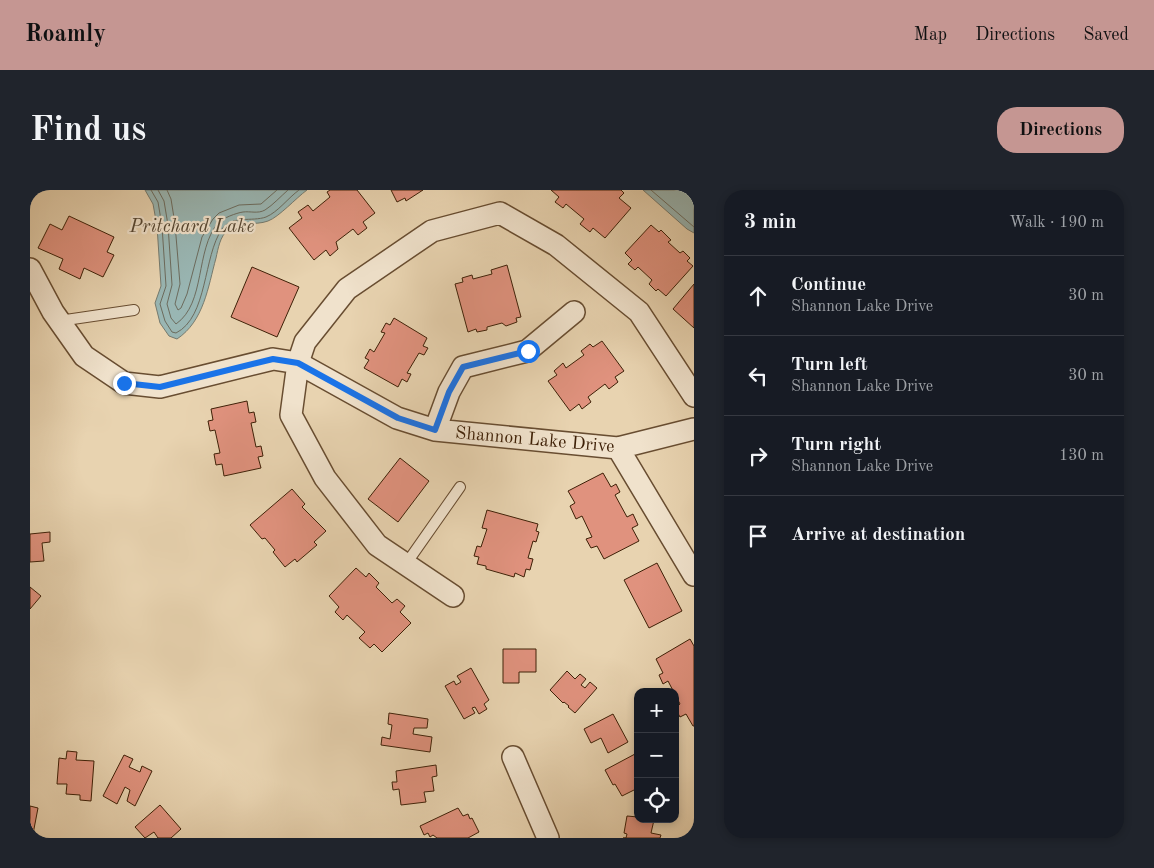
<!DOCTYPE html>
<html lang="en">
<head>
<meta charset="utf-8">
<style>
	body { margin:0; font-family:"Old Standard TT",serif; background:#20242c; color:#f1f3f6 }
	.controls { position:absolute; right:15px; bottom:15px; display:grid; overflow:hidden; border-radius:10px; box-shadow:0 2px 8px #0003 }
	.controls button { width:45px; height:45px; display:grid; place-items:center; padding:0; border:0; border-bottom:1px solid #363941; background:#171b24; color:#f1f3f6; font:25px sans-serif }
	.stop { position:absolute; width:15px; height:15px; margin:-11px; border:4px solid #1a73e8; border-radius:50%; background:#fff }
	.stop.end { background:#1a73e8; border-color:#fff; box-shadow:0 1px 5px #0008 }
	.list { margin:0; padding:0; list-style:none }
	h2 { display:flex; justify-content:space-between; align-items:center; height:65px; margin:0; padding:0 20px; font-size:21px }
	h2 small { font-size:16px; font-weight:400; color:#9ea1a6 }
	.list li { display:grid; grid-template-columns:32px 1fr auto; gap:15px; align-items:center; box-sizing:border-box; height:80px; padding:0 20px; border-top:1px solid #363941 }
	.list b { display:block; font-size:19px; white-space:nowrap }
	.list p { margin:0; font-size:16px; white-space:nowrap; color:#9ea1a6 }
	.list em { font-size:16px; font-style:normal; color:#9ea1a6 }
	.icon { flex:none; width:28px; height:28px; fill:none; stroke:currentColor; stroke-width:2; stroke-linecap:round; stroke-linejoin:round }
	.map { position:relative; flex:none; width:664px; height:648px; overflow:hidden; border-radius:20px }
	header { display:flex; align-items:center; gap:30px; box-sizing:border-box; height:70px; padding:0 25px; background:#c59692; color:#111 }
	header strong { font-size:24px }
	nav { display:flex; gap:28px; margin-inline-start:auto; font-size:18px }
	.intro { display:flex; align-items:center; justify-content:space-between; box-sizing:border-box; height:120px; padding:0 30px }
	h1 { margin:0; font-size:35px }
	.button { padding:12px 22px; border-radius:20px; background:#c59692; color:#111; font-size:18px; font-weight:700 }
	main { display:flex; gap:30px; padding:0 30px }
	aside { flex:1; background:#171b24; border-radius:20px; box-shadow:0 2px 8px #0003 }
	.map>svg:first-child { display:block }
	.water { fill:#99b6b3; stroke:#757a6e }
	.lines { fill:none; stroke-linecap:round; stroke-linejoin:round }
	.shore { stroke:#6c6b5d; stroke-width:1 }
	.building { fill:#e0927e; stroke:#3e2007 }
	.service-casing { stroke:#684d31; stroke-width:12 }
	.minor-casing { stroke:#684d31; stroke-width:24 }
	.service { stroke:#f0e2cc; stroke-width:10 }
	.minor { stroke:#f0e2cc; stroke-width:21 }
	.route { stroke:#1a73e8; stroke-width:6 }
	.labels { text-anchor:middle; stroke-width:4.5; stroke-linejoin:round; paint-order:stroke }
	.street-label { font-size:18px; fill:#3e2007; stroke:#f0e2cc }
	.water-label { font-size:19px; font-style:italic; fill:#554632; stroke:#f0e2cc }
</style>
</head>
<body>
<header>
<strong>Roamly</strong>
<nav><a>Map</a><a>Directions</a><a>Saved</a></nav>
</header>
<div class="intro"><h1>Find us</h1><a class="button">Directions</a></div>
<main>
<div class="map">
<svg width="664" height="648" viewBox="0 0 664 648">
	<rect width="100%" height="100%" fill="#e8d3b0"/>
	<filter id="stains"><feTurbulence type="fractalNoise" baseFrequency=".004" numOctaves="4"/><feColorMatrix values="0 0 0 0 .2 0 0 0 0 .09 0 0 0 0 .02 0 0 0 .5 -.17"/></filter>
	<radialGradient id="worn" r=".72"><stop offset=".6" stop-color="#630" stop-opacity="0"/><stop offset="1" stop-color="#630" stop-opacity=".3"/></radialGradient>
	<!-- water -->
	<path class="water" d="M115,0H277C266,8 249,27 238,31C225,36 210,30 198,40C190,46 188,59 186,68C178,97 174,131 147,149L139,146L130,133L125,113L131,96L127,36L123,14Z
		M613,0H664V43L657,39Z"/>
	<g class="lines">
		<!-- shore -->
		<path class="shore" d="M121,0L128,12L132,36L136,96L130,114L135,131L142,142L146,143C178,127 173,66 192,39C202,25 222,32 236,27C248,22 258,8 269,0
			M128,0L134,11L138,35L142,95L137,114L141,128L146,134C176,113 165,60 188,33C193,28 206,23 213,22C220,21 228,24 235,20C243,15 251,6 258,0
			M137,0L141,9L145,34L150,94L145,114L148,120L151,118L157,104L172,47L183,29L189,23L209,15L231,14L247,0
			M621,0L664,37"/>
	</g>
	<!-- building -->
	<path class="building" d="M300,0H327L345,23L333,32L337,38L328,45L323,39L306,52L308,59L300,66L296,60L284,70L259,38L272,28L268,22L278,15L283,21L300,7L297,2Z
		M361,0H393L376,11L375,8L367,12Z
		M521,0H591L594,3L589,8L601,18L575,48L563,38L560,42L550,34L554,29L536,14L533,18L525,12L529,7Z
		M39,26L84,47L77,62L84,65L73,87L54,78L50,89L29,79L33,69L8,58L20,34L32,40Z
		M621,35L629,42L631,40L641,50L638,52L650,63L653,61L660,68L657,71L663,76L636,106L628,99L626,101L619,94L622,90L608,77L605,80L598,74L602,70L595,63Z
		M477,75L491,127L486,128L487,132L476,136L472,133L457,137V140L447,142L446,139L438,142L425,94L433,92L432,88L442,85L443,89L462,84L461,80Z
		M222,77L269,97L247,147L201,127Z
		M664,94V138L643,119Z
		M364,128L397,148L393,156L398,158L394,165L389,163L377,183L381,184L377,192L372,189L368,197L334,178L339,170L335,168L340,159L344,162L355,143L351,142L356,133L360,135Z
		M572,151L594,181L585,187L588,192L579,199L575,194L558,207L561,212L552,219L549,214L540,221L518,191L527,185L524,181L533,173L536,178L554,165L551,161L560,154L563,157Z
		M217,211L219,223L224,222L226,232L221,233L226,257L231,256L233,266L228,267L231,278L194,286L192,274L186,275L184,264L190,263L185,240L180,241L178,231L183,230L181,219Z
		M370,268L399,291L368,332L338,309Z
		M573,283L581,297L586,294L590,302L585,305L597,327L603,324L608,335L602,338L609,351L574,369L567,356L561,358L556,349L562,347L552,326L546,329L540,316L545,313L538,301Z
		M262,299L275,314L272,317L296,341L284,352L287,355L267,372L265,369L255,377L243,362L245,360L235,348L232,349L220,335Z
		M457,320L508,334L506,341L509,342L506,352L503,351L498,368L503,369L500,380L496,379L494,387L485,383L484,387L456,379V376L447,374L449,367L444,366L447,356L451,357L457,339L452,338Z
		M20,342V352L12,353L14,371L0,372V344Z
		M627,373L652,421L619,438L594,390Z
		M326,378L336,387L339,383L349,393L346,397L362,413L367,409L375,416L370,422L381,433L352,462L344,454L340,458L329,448L335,442L317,425L313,430L305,422L309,417L299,406Z
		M0,397L11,406L0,419Z
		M660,449L664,456V536H663L656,524L650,527L645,518L650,514L638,491L633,494L629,485L633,483L626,469Z
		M473,459H506V482H489V493H473Z
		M441,478L459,510L454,514L457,519L449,524L445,517L442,518L445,523L434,529L415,496L424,491L426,495L431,492L427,486Z
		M537,481L545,489L550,484L556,489L551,495L555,498L560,492L567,498L545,523L538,517L539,516L534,512L533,513L520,500Z
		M359,523L398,529L397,538H384L383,544L402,547L400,562L351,555L352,547L360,549L362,535L358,534Z
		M583,524L598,552L578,563L571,548L561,553L554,539Z
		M37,561L47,562L46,570L64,571L61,611L50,610V605L36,604L37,594H27L29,568L36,569Z
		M605,564L608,568V598L592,606L585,594L583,595L575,580Z
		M94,565L103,569L99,577L110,582L112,576L122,581L105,616L97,611L100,600L95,597L87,614L73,606Z
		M406,575L407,586L402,587L404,601L394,602L396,612L371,615L369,599L363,600L362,592H367L366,581Z
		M130,615L151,639L141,648H128L124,642L115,648L105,637Z
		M0,616L8,618L3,644L0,643Z
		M428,618L433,626L438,624L440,629L442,628L449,642L438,648H407L403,645L400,647L398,643L394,645L390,636Z
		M597,626L608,627V629L624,630L621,643L631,645L630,648H593H596L597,644L594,643Z"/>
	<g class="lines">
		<!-- service casing -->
		<g class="service-casing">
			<path id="service" d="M29,131L104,120
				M376,374L430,297"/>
		</g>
		<!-- minor casing -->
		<g class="minor-casing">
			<path id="minor" d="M0,79L23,122L54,166L94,193L130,197L243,169L268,173L367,228L405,240L419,202L433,177L497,161L544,122
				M405,240L588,258L664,239
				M588,258L664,385
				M423,406L347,355L295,288L261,225L268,173L275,152L317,99L402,41L470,23L526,55L609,122L664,206
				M483,567L518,648"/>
		</g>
		<!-- service -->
		<use href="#service" class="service"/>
		<!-- minor -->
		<use href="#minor" class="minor"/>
	</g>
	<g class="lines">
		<!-- route -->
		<path class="route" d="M94,193L130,197L243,169L268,173L368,228L405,240L419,202L433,177L498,161"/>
	</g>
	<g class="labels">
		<!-- street labels -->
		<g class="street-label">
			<text transform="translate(505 249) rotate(5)" y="6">Shannon Lake Drive</text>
		</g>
		<!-- water labels -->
		<g class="water-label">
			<text x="162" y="42">Pritchard Lake</text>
		</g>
	</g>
	<rect width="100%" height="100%" filter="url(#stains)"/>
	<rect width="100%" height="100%" fill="url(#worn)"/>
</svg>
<div class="controls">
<button>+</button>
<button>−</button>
<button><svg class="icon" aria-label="locate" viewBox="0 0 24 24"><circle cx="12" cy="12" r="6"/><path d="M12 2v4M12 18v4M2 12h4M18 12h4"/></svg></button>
</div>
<div class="stop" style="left:498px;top:161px"></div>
<div class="stop end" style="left:94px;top:193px"></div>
</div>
<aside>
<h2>3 min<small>Walk · 190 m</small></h2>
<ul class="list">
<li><svg class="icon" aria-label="ahead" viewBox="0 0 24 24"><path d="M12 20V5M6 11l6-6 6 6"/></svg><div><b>Continue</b><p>Shannon Lake Drive</p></div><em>30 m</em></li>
<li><svg class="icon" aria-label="left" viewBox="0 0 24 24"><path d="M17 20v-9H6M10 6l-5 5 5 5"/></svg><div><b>Turn left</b><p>Shannon Lake Drive</p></div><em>30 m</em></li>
<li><svg class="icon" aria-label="right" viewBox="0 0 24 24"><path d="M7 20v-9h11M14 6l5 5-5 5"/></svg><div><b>Turn right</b><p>Shannon Lake Drive</p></div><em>130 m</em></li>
<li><svg class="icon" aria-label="arrive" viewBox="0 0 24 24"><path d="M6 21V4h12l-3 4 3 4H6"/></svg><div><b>Arrive at destination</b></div></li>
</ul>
</aside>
</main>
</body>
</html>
